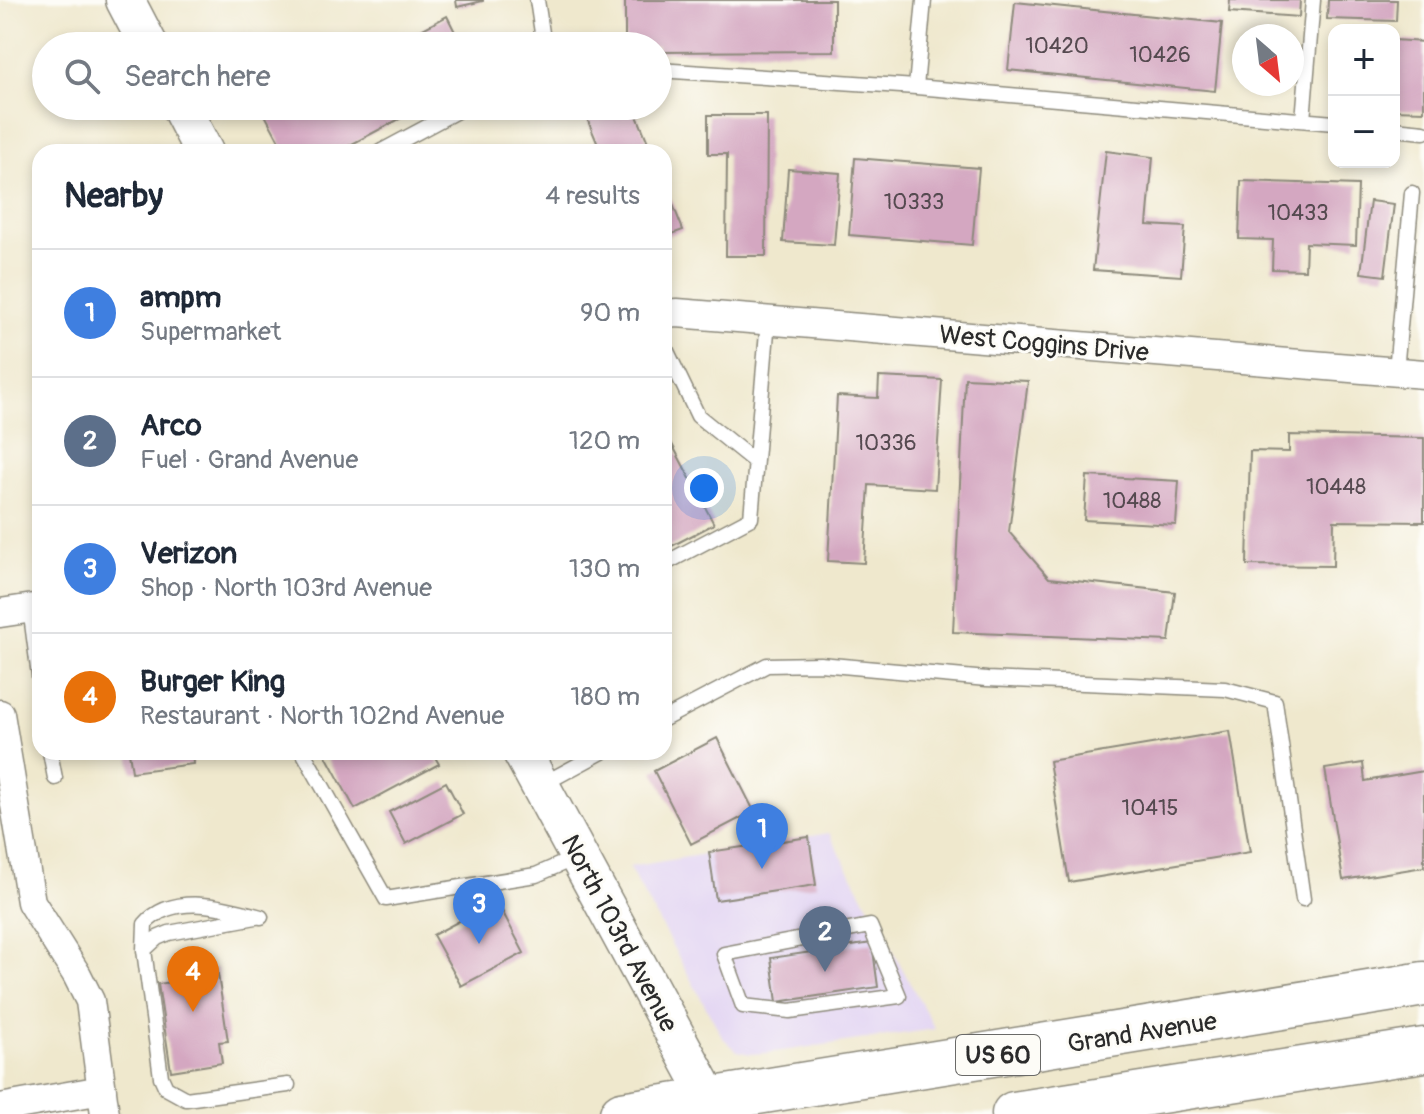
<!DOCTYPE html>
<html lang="en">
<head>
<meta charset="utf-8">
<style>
	body { margin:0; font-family:Pangolin,sans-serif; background:#f2f2f3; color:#1f2937 }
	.controls { position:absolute; right:24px; top:24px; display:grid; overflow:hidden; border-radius:16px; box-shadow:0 4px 12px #0003 }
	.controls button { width:72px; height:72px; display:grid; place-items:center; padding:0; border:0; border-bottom:2px solid #e0e1e3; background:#fff; color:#1f2937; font:40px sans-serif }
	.compass { position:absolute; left:1232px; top:24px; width:72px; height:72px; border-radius:50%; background:#fff; box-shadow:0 4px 12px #0003; rotate:152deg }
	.you { position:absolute; left:704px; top:488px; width:28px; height:28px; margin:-20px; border:6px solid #fff; border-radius:50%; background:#1a73e8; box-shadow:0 0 0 12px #1a73e833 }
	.badge { display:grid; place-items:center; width:52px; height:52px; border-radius:50%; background:#0f766e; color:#fff; font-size:26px; font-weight:700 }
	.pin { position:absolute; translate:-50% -66px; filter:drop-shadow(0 2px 4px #0008) }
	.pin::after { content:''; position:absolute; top:42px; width:28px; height:24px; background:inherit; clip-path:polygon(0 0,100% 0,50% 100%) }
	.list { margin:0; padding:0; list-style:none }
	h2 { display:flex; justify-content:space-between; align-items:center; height:104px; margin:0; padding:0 32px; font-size:34px }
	h2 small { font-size:26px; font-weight:400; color:#747a83 }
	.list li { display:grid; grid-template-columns:52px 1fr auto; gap:24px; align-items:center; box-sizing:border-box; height:128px; padding:0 32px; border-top:2px solid #e0e1e3 }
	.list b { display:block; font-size:30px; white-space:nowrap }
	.list p { margin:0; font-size:26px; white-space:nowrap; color:#747a83 }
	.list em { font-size:26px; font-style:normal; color:#747a83 }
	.icon { flex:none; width:44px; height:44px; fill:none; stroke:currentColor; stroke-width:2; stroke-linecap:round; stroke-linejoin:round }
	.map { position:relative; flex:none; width:1424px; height:1114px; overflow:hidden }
	.search { position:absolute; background:#fff; box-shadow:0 4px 12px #0003; left:32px; top:32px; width:640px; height:88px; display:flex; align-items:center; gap:20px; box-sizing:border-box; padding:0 28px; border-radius:44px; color:#747a83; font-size:30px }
	.panel { position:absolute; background:#fff; box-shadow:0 4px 12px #0003; left:32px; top:144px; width:640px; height:616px; border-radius:24px }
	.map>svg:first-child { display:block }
	.built { fill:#e2d4f3 }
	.building { fill:#d4a7c1 }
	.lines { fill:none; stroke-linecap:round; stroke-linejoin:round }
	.lane-casing { stroke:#8d8a7c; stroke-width:17 }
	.street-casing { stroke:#8d8a7c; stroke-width:31 }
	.secondary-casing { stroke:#8d8a7c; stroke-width:41 }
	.highway-casing { stroke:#8d8a7c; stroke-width:47 }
	.lane { stroke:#fff; stroke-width:14 }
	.street { stroke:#fff; stroke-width:28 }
	.secondary { stroke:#fff; stroke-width:38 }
	.highway { stroke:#fff; stroke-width:44 }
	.labels { text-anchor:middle; stroke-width:6; stroke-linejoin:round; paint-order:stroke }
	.number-label { font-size:22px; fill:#554a50 }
	.shield { fill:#fdfcf7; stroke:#6a6a68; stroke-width:2 }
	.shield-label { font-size:24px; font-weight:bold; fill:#2b2b2b }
	.street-label { font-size:26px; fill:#2b2b2b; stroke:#fdfcf7 }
</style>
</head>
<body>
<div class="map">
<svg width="1424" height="1114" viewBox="0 0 1424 1114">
	<rect width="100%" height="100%" fill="#fdfcf7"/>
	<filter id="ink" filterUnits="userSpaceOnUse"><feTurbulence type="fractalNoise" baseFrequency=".0125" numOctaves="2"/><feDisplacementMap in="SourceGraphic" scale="16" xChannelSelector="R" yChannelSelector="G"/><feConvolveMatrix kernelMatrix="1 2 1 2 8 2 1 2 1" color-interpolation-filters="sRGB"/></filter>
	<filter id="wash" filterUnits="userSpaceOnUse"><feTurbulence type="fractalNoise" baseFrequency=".006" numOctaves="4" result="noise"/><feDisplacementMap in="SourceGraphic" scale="32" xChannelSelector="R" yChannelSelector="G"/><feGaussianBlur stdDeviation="1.8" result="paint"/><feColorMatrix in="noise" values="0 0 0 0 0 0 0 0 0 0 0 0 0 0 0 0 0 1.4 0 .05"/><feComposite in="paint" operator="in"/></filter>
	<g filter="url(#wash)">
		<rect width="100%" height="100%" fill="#efe8cd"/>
		<!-- built -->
		<path class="built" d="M829,833L935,1029L768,1053L750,1054L737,1051L723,1038L629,867Z"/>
		<g id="blocks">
			<!-- building -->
			<path class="building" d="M456,0H483V1L457,7Z
				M625,0H834V51L658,52V46H625Z
				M1230,0H1300L1299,17L1229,12Z
				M1328,0H1397L1396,21L1327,19Z
				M1015,2L1222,23L1215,91L1008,70Z
				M447,16L462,46H391Z
				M1394,40L1424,42V111L1394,110Z
				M277,106H424L337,152H285L264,113Z
				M591,106H633L652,152H601L583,109Z
				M708,115H767L766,256H726L727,154H708Z
				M1106,151L1153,157L1147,225L1185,227L1181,276L1093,270Z
				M855,158L979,168L972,245L849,235Z
				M788,169L840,173L834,245L783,242Z
				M1241,181L1358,185L1356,245L1306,243L1305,270L1272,269L1273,240L1239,239Z
				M664,182L683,230L664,237Z
				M1370,201L1394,204L1385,276L1361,273Z
				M879,377L942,380L935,489L869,485L864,563L828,561L837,396L878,398Z
				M965,378L1028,381L1009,532L1049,578L1175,592L1169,641L953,632Z
				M664,429L714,524L664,550Z
				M1289,435L1424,438V522L1334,521L1333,566L1247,565L1250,451L1289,452Z
				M1087,476L1179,481L1176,525L1084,520Z
				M1230,731L1250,852L1069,882L1049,761Z
				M717,738L754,811L691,844L654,771Z
				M129,752H192L193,764L132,772Z
				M324,752H432L439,764L355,809Z
				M1363,763L1365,781L1424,771V867L1343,880L1325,769Z
				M446,782L463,814L406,844L389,812Z
				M809,837L816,885L716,900L709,852Z
				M497,901L524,953L461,986L433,935Z
				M872,943L878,987L777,1002L771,958Z
				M217,968L228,1041L219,1042L222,1063L171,1071L158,984L198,978L197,971Z"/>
		</g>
	</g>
	<g filter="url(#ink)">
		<use href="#blocks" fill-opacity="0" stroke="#8d8a7c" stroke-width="2"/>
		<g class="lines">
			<!-- lane casing -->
			<g class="lane-casing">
				<path id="lane" d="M537,0L544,46
					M658,70L916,87L1334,123
					M916,87L924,0
					M1303,120L1313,0
					M1394,129L1424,132
					M380,152L466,106
					M664,345L698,416L755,462
					M1396,371L1412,193
					M664,564L751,518L768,320
					M30,608L40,683
					M664,719L767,665L820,664L987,679L1225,689L1275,702L1303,899
					M50,752L55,778
					M303,752L386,899L536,875L575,858
					M543,784L602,752
					M261,917C225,907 173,892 145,924L144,950L161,1077L166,1088L186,1099L288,1085
					M870,926L899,996L790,1011L743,1006L724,954Z
					M144,950L157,938L169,933L256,917"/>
			</g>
			<!-- street casing -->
			<g class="street-casing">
				<path id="street" d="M664,314L677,313L1424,374
					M0,613L40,607
					M0,714L31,902L77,975L90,1001L105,1114
					M0,1108L102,1090"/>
			</g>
			<!-- secondary casing -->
			<g class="secondary-casing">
				<path id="secondary" d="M125,0L149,46
					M180,106L204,152
					M522,752L718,1114"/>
			</g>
			<!-- highway casing -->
			<g class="highway-casing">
				<path id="highway" d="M622,1114L1424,984
					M1014,1114L1424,1050"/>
			</g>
			<!-- lane -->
			<use href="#lane" class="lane"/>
			<!-- street -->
			<use href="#street" class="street"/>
			<!-- secondary -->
			<use href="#secondary" class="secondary"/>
			<!-- highway -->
			<use href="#highway" class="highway"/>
		</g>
	</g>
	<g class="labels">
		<!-- number labels -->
		<g class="number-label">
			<text x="1057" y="53">10420</text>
			<text x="1160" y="62">10426</text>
			<text x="914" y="209">10333</text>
			<text x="1298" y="220">10433</text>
			<text x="886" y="450">10336</text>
			<text x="1336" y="494">10448</text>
			<text x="1132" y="508">10488</text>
			<text x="1150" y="815">10415</text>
		</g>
		<!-- shield labels -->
		<rect class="shield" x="956" y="1035" width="84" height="40" rx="6"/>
		<g class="shield-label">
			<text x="998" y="1063">US 60</text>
		</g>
		<!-- street labels -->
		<g class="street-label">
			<text transform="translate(1044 343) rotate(5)" y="9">West Coggins Drive</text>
			<text transform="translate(620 933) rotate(62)" y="9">North 103rd Avenue</text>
			<text transform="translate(1142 1032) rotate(-9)" y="9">Grand Avenue</text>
		</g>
	</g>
</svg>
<div class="controls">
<button>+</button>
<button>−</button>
</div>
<svg class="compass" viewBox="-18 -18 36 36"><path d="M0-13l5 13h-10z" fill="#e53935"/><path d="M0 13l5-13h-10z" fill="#747a83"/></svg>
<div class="you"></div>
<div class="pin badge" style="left:762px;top:869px;background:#3f7fe0">1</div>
<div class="pin badge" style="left:825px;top:972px;background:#5c6f8a">2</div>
<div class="pin badge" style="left:479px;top:944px;background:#3f7fe0">3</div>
<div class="pin badge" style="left:193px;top:1012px;background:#e8710a">4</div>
<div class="search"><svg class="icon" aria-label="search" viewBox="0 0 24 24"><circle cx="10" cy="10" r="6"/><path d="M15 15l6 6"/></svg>Search here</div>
<section class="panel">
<h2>Nearby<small>4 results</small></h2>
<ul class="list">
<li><span class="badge" style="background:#3f7fe0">1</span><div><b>ampm</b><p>Supermarket</p></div><em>90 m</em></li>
<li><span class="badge" style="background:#5c6f8a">2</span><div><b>Arco</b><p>Fuel · Grand Avenue</p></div><em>120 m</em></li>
<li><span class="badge" style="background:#3f7fe0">3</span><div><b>Verizon</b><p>Shop · North 103rd Avenue</p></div><em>130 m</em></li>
<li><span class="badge" style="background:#e8710a">4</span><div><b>Burger King</b><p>Restaurant · North 102nd Avenue</p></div><em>180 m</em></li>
</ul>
</section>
</div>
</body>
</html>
